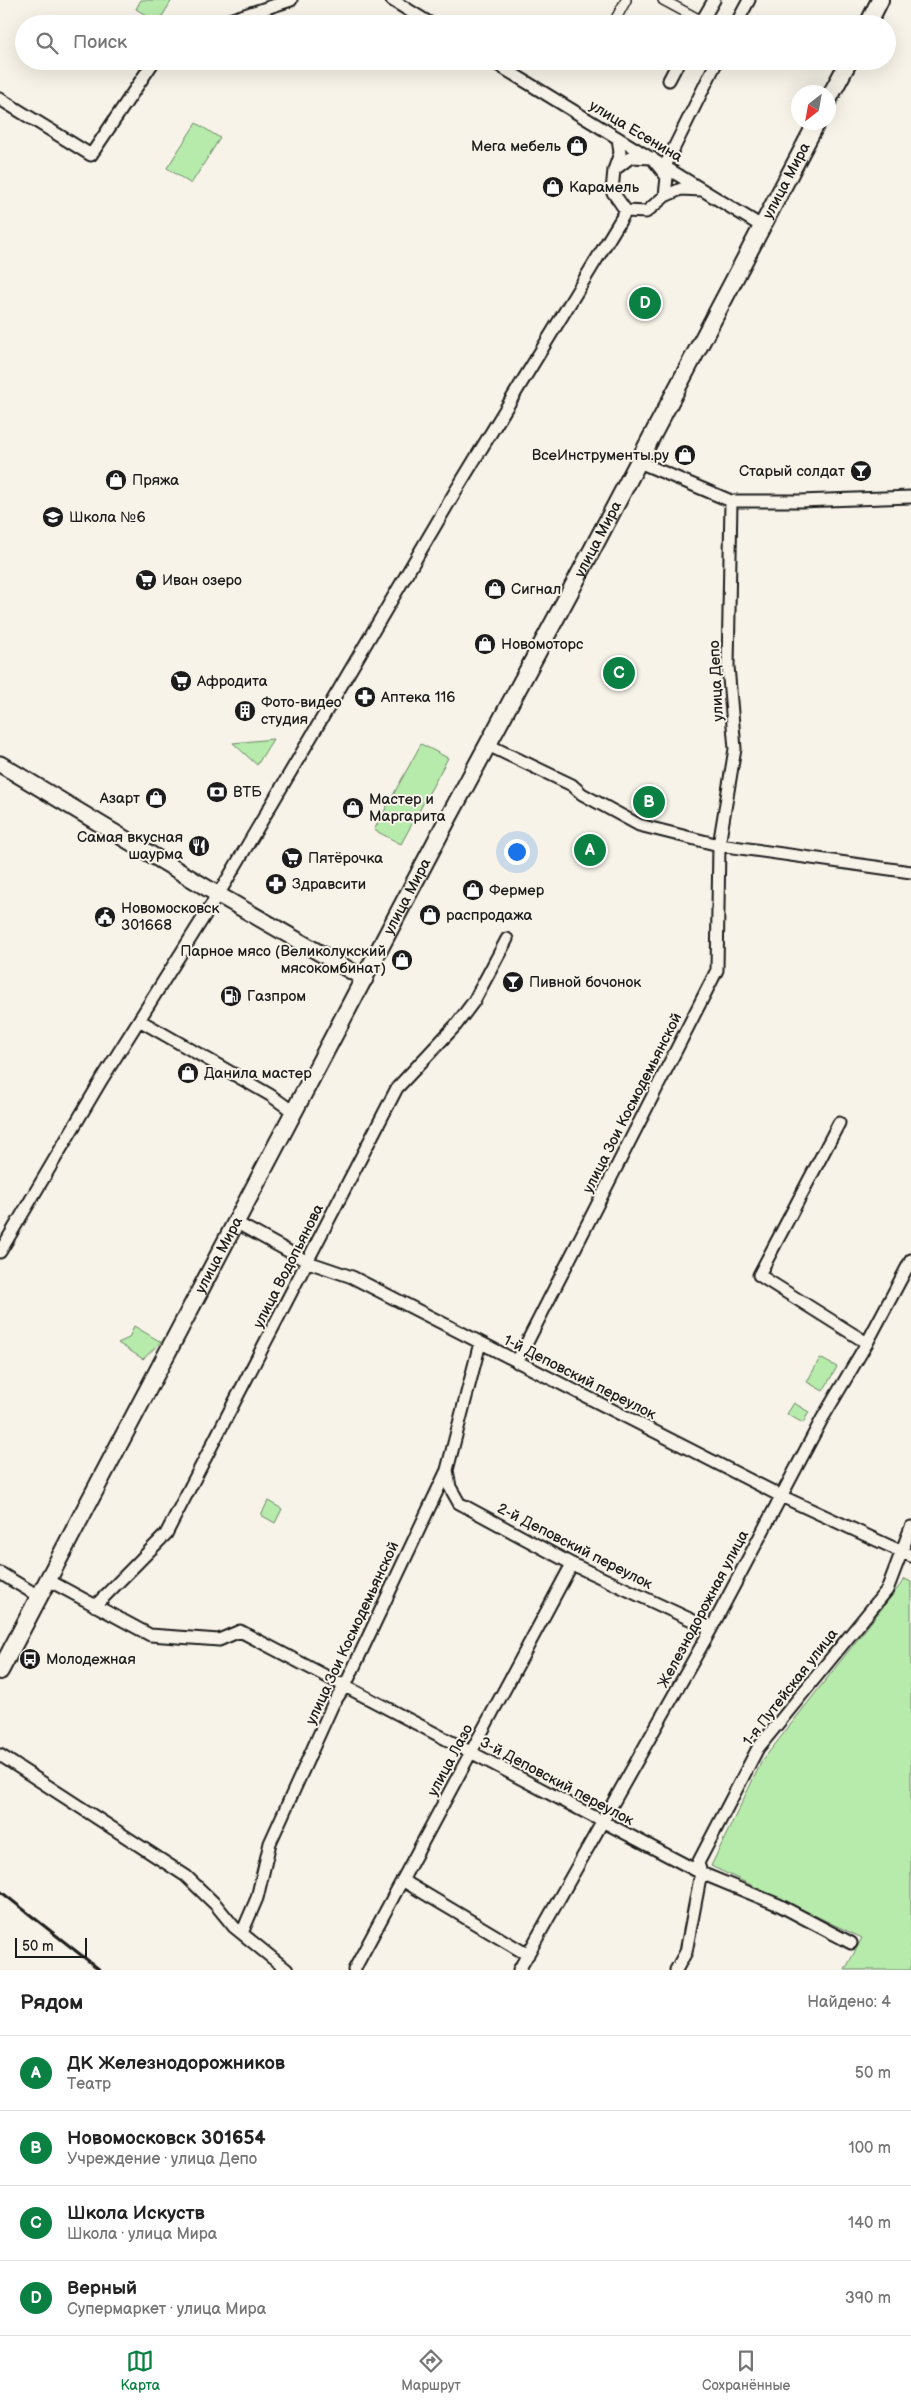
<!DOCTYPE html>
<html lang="ru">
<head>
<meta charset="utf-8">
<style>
	body { margin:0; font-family:"Balsamiq Sans",sans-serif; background:#f6f6f6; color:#222 }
	.compass { position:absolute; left:791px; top:85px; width:45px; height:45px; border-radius:50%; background:#fff; box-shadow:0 5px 20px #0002; rotate:211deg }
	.scale { position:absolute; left:15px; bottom:12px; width:72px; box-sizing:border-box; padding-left:5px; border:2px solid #1c1c1c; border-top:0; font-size:14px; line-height:18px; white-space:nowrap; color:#1c1c1c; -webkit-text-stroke:4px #f7f3e8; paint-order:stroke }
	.you { position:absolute; left:516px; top:851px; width:18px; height:18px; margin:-12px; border:4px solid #fff; border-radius:50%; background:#1a73e8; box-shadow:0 0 0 8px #1a73e833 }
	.badge { display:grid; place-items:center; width:32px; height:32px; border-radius:50%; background:#0b8043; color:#fff; font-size:16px; font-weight:700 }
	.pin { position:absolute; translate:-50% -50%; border:2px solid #fff; box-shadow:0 1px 5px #0006 }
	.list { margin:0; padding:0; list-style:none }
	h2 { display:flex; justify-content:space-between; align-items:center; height:65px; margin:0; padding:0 20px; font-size:21px }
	h2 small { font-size:16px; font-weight:400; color:#767676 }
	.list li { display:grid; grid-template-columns:32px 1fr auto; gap:15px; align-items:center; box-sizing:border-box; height:75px; padding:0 20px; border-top:1px solid #e0e0e0 }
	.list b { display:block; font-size:19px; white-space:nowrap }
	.list p { margin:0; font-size:16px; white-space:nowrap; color:#767676 }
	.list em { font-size:16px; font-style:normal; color:#767676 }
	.icon { flex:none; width:28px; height:28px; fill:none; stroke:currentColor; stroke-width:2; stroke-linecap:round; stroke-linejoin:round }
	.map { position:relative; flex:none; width:911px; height:1970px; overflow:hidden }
	.search { position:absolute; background:#fff; box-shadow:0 5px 20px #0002; left:15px; right:15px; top:15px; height:55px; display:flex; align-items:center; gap:12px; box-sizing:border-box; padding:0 18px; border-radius:28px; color:#767676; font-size:19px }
	.sheet { height:365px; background:#fff }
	nav { display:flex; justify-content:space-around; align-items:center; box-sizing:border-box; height:70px; border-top:1px solid #e0e0e0; background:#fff; font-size:14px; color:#767676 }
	nav a { display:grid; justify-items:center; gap:2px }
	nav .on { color:#0b8043 }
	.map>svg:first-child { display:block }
	.green { fill:#b7ebac; stroke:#6a8464 }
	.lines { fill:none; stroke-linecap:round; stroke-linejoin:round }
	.pedestrian-casing { stroke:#1c1c1c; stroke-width:12 }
	.minor-casing { stroke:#1c1c1c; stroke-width:15 }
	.tertiary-casing { stroke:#1c1c1c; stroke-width:19 }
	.secondary-casing { stroke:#1c1c1c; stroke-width:20 }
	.pedestrian { stroke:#f7f3e8; stroke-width:9 }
	.minor { stroke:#f7f3e8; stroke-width:11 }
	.tertiary { stroke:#f7f3e8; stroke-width:15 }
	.secondary { stroke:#f7f3e8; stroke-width:16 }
	.rail { stroke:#1c1c1c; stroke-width:3 }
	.labels { text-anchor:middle; stroke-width:4; stroke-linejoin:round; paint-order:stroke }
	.street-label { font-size:15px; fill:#1c1c1c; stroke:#f7f3e8 }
	.poi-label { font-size:15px; fill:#1c1c1c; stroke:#f7f3e8; text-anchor:start }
</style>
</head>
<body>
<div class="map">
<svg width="911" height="1970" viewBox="0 0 911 1970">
	<rect width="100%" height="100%" fill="#f7f3e8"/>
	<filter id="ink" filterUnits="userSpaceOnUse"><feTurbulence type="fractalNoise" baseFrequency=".02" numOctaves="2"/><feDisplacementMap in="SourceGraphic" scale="10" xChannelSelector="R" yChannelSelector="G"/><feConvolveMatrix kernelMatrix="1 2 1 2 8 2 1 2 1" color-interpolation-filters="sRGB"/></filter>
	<g filter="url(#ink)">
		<!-- green -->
		<path class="green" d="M141,0H172L158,23L136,9Z
			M196,123L220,138L191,184L167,168Z
			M273,739L257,765L233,743Z
			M421,744L448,758L401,844L374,830Z
			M134,1326L161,1342L143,1359L118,1343L129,1338Z
			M820,1358L837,1367L823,1391L807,1382Z
			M794,1403L809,1412L803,1423L787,1414Z
			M268,1501L282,1509L275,1523L261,1515Z
			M905,1579L911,1582V1970H845L862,1938L711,1866L762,1761Z"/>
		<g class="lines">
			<!-- pedestrian casing -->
			<g class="pedestrian-casing">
				<path id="pedestrian" d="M663,0L702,21
					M613,24L626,0"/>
			</g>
			<!-- minor casing -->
			<g class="minor-casing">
				<path id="minor" d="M392,0L431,24
					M217,24L291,0
					M700,24L714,0
					M736,24L749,0
					M492,61L763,227
					M669,80L679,61
					M0,99L91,155L154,61
					M631,157L652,158L667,177L665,196L646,212L626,211L612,191L614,170Z
					M665,166L717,61
					M614,170L620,153L618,138
					M665,196L681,189L702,190
					M639,462L731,501
					M911,497L800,501H731L728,666L735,749L719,845L911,872
					M488,745L572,785L582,794L639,825L719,845L717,970L517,1362
					M139,1020L270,1095L295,1113
					M839,1123L759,1275L867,1343
					M237,1223L308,1262L352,1277L781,1496L911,1556
					M0,1252L102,1079L227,880L455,492L626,211
					M447,1470L450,1487L459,1503L572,1564L711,1629
					M0,1573L40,1597
					M48,1580L150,1635L219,1640L240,1631L701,1873L779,1905L851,1943
					M95,1606L166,1534L397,1088L456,1025L474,1001L507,939
					M0,1755L186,1876L216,1905L234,1927L287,1970
					M402,1880L528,1955
					M242,1933L257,1898L270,1843L333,1704L345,1686L447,1470L480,1343
					M354,1970L572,1564
					M519,1970L711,1629L822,1419L867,1343L911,1260
					M676,1970L686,1952L701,1873L698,1863L758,1748L887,1590L911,1527"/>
			</g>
			<!-- tertiary casing -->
			<g class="tertiary-casing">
				<path id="tertiary" d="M0,764L217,894L365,979"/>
			</g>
			<!-- secondary casing -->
			<g class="secondary-casing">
				<g id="secondary">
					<path d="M868,24L880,0"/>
					<path d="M828,100L849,61"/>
					<path id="s1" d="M0,1671L444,826L571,590L817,122"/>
				</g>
			</g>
			<!-- pedestrian -->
			<use href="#pedestrian" class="pedestrian"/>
			<!-- minor -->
			<use href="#minor" class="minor"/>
			<!-- tertiary -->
			<use href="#tertiary" class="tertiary"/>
			<!-- secondary -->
			<use href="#secondary" class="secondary"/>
			<!-- rail -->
			<path class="rail" d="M0,1891L100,1970"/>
		</g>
	</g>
	<!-- icons -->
	<defs>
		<g id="shop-disc" transform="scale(1.125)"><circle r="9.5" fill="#1c1c1c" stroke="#f7f3e8"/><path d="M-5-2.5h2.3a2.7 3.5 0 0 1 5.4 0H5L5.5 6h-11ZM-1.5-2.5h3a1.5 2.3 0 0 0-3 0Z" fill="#fff"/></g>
		<g id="bar-disc" transform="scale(1.125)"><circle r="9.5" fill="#1c1c1c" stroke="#f7f3e8"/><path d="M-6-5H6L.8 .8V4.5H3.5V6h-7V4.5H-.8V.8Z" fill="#fff"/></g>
		<g id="school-disc" transform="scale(1.125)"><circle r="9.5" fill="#1c1c1c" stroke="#f7f3e8"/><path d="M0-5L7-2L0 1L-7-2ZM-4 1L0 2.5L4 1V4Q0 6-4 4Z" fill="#fff"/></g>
		<g id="supermarket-disc" transform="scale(1.125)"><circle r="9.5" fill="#1c1c1c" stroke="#f7f3e8"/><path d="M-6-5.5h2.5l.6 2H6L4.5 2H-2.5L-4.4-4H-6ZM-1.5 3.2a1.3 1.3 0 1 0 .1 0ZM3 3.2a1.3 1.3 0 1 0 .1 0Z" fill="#fff"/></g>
		<g id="pharmacy-disc" transform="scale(1.125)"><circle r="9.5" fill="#1c1c1c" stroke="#f7f3e8"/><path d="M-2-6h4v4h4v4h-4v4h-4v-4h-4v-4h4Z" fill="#fff"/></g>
		<g id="building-disc" transform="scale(1.125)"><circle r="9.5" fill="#1c1c1c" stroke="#f7f3e8"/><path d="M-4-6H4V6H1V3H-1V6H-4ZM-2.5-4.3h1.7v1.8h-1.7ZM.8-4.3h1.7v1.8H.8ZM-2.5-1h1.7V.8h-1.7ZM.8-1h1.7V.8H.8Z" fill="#fff"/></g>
		<g id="bank-disc" transform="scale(1.125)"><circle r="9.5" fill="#1c1c1c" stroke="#f7f3e8"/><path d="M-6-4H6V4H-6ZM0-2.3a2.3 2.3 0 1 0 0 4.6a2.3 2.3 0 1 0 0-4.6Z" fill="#fff"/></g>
		<g id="restaurant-disc" transform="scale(1.125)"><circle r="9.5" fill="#1c1c1c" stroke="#f7f3e8"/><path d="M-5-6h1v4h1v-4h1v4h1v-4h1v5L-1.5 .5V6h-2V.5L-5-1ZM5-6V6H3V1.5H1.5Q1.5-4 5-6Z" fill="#fff"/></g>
		<g id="civic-disc" transform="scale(1.125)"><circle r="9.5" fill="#1c1c1c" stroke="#f7f3e8"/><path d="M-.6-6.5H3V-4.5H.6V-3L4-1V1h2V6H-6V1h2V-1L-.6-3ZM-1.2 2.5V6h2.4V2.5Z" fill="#fff"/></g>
		<g id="fuel-disc" transform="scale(1.125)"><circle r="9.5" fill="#1c1c1c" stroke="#f7f3e8"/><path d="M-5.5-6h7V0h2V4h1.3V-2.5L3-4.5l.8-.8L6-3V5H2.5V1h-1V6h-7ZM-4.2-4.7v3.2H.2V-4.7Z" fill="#fff"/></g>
		<g id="bus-disc" transform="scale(1.125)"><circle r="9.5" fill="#1c1c1c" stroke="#f7f3e8"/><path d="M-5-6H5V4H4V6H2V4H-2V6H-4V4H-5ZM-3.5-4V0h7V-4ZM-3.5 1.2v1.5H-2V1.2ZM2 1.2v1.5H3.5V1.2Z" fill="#fff"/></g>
	</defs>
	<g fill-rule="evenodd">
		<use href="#shop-disc" x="577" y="146"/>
		<use href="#shop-disc" x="553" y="187"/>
		<use href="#shop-disc" x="685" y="455"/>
		<use href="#bar-disc" x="861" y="471"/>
		<use href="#shop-disc" x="116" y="480"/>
		<use href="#school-disc" x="53" y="517"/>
		<use href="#supermarket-disc" x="146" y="580"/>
		<use href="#shop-disc" x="495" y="589"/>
		<use href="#shop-disc" x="485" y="644"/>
		<use href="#supermarket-disc" x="181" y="681"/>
		<use href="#pharmacy-disc" x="365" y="697"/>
		<use href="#building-disc" x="245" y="711"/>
		<use href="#bank-disc" x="217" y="792"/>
		<use href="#shop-disc" x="156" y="798"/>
		<use href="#shop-disc" x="353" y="808"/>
		<use href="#restaurant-disc" x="199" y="846"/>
		<use href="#supermarket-disc" x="292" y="858"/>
		<use href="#pharmacy-disc" x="276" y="884"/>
		<use href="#shop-disc" x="473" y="890"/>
		<use href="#shop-disc" x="430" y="915"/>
		<use href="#civic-disc" x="105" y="917"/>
		<use href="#shop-disc" x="402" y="960"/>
		<use href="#bar-disc" x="513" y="982"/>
		<use href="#fuel-disc" x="231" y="996"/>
		<use href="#shop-disc" x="188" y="1073"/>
		<use href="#bus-disc" x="30" y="1659"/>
	</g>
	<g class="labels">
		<!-- street labels -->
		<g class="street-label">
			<text transform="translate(636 131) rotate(31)" y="5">улица Есенина</text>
			<text dy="5" stroke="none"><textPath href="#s1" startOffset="1685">улица Мира</textPath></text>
			<text dy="5" stroke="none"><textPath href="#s1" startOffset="1280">улица Мира</textPath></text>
			<text transform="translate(716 681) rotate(-93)" y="5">улица Депо</text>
			<text dy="5" stroke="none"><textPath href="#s1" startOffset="875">улица Мира</textPath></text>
			<text transform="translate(632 1103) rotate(-63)" y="5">улица Зои Космодемьянской</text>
			<text dy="5" stroke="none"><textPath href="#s1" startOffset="470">улица Мира</textPath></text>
			<text transform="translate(288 1266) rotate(-63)" y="5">улица Водопьянова</text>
			<text transform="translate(580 1377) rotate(27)" y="5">1-й Деповский переулок</text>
			<text transform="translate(575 1546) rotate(27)" y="5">2-й Деповский переулок</text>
			<text transform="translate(703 1609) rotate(-62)" y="5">Железнодорожная улица</text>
			<text transform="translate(352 1633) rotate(-65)" y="5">улица Зои Космодемьянской</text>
			<text transform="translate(790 1687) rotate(-52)" y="5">1-я Путейская улица</text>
			<text transform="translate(450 1760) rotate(-62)" y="5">улица Лазо</text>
			<text transform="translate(557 1781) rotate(28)" y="5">3-й Деповский переулок</text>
		</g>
		<!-- poi labels -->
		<g class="poi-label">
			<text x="561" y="151" text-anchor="end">Мега мебель</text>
			<text x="569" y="192">Карамель</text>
			<text x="669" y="460" text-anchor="end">ВсеИнструменты.ру</text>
			<text x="845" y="476" text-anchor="end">Старый солдат</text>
			<text x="132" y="485">Пряжа</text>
			<text x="69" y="522">Школа №6</text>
			<text x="162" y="585">Иван озеро</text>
			<text x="511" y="594">Сигнал</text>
			<text x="501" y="649">Новомоторс</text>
			<text x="197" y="686">Афродита</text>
			<text x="381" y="702">Аптека 116</text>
			<text x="261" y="707">Фото-видео<tspan x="261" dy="17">студия</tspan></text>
			<text x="233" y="797">ВТБ</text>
			<text x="140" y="803" text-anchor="end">Азарт</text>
			<text x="369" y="804">Мастер и<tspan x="369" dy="17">Маргарита</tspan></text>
			<text x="183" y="842" text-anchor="end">Самая вкусная<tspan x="183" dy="17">шаурма</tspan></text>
			<text x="308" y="863">Пятёрочка</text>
			<text x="292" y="889">Здравсити</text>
			<text x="489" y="895">Фермер</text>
			<text x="121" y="913">Новомосковск<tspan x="121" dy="17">301668</tspan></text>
			<text x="446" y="920">распродажа</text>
			<text x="386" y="956" text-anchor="end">Парное мясо (Великолукский<tspan x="386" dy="17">мясокомбинат)</tspan></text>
			<text x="529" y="987">Пивной бочонок</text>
			<text x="247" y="1001">Газпром</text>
			<text x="204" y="1078">Данила мастер</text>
			<text x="46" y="1664">Молодежная</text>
		</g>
	</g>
</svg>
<svg class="compass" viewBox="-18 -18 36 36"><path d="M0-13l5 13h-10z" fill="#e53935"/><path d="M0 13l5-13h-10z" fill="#767676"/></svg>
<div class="scale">50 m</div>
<div class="you"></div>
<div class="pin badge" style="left:590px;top:850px">A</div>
<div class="pin badge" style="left:649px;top:802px">B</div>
<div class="pin badge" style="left:619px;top:673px">C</div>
<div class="pin badge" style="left:645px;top:303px">D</div>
<div class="search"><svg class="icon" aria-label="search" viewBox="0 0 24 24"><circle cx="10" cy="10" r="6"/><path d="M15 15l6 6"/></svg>Поиск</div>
</div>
<section class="sheet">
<h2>Рядом<small>Найдено: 4</small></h2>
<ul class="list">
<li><span class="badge">A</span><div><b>ДК Железнодорожников</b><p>Театр</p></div><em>50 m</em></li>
<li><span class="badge">B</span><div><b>Новомосковск 301654</b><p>Учреждение · улица Депо</p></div><em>100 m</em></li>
<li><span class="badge">C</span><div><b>Школа Искуств</b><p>Школа · улица Мира</p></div><em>140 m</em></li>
<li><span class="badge">D</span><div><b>Верный</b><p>Супермаркет · улица Мира</p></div><em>390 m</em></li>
</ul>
</section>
<nav>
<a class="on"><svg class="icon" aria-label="map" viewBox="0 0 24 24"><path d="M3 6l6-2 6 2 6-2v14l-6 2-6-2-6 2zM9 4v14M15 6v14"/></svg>Карта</a>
<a><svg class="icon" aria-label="directions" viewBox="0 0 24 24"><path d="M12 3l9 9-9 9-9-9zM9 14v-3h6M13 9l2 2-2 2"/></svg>Маршрут</a>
<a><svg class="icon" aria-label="saved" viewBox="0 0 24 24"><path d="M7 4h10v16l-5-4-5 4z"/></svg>Сохранённые</a>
</nav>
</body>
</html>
